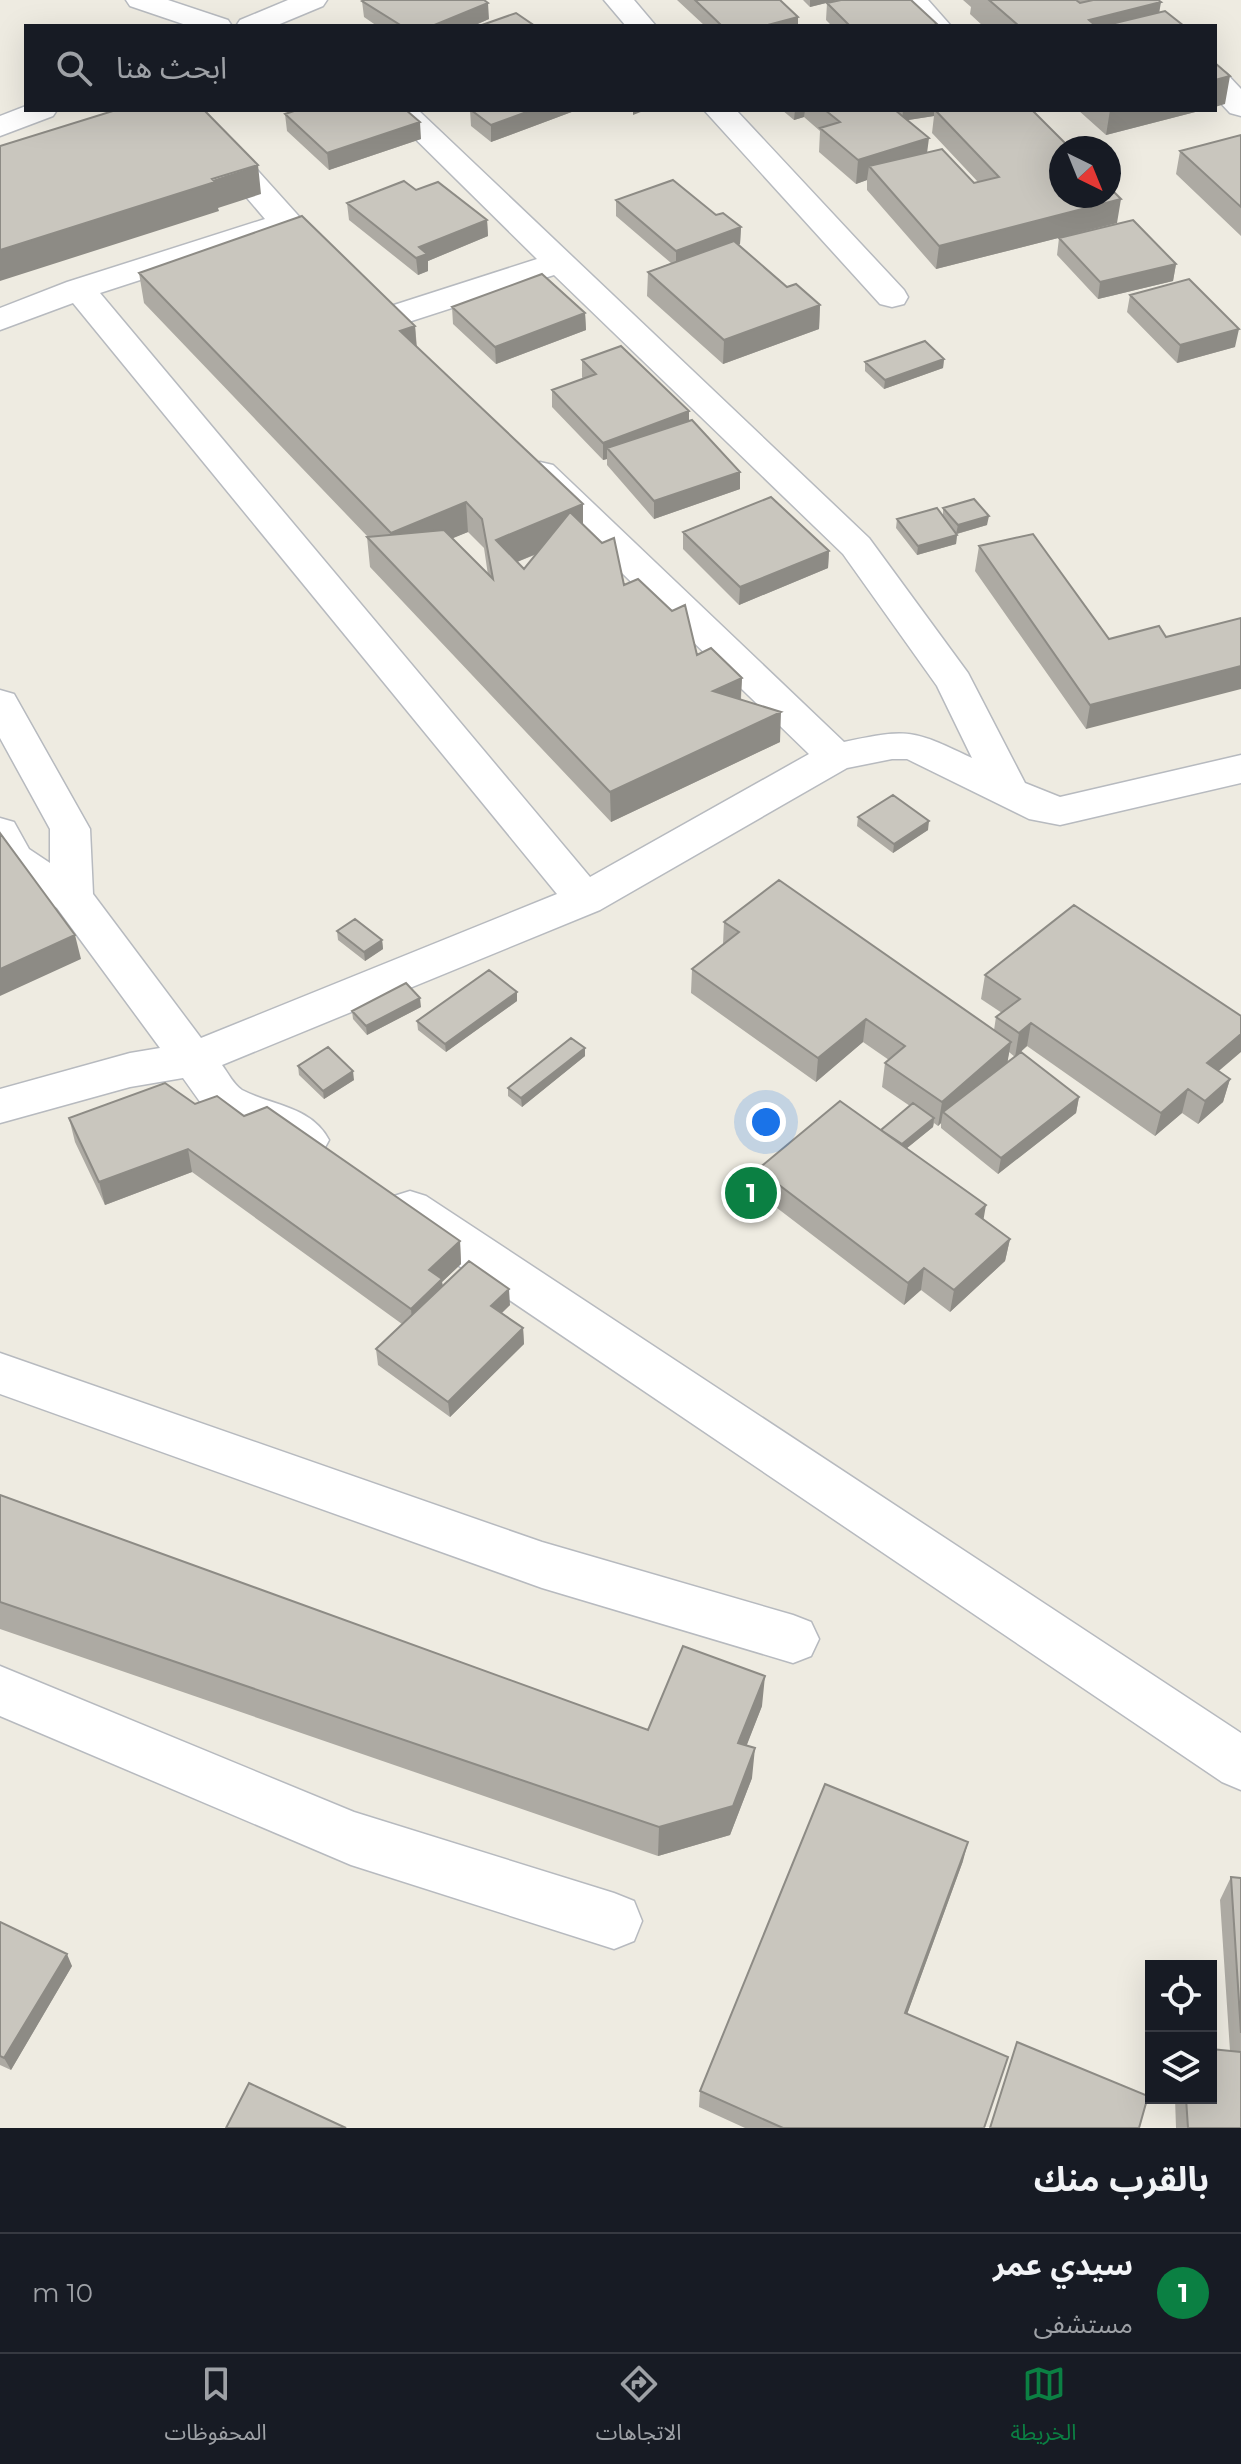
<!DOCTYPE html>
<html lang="ar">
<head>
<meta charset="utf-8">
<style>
	body { margin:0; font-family:Montserrat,"Noto Sans Arabic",sans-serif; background:#20242c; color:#f1f3f6; direction:rtl }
	.controls { position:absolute; right:24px; bottom:24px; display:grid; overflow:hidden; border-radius:0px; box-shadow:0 8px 32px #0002 }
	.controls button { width:72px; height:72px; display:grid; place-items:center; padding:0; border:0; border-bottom:2px solid #363941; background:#171b24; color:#f1f3f6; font:40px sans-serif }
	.compass { position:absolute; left:1049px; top:136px; width:72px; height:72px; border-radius:50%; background:#171b24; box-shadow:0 8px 32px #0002; rotate:137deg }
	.you { position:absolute; left:766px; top:1122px; width:28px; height:28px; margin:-20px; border:6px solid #fff; border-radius:50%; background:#1a73e8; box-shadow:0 0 0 12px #1a73e833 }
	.badge { display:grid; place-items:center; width:52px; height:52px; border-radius:50%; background:#0b8043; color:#fff; font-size:26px; font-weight:700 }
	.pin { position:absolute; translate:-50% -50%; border:4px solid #fff; box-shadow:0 2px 8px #0006 }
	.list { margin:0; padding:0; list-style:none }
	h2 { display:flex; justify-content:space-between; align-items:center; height:104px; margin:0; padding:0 32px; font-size:34px }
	h2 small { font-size:26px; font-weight:400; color:#9ea1a6 }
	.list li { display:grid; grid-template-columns:52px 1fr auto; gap:24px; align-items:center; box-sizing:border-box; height:120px; padding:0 32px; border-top:2px solid #363941 }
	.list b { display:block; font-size:30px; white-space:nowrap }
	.list p { margin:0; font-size:26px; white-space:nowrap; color:#9ea1a6 }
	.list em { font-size:26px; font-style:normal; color:#9ea1a6 }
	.icon { flex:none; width:44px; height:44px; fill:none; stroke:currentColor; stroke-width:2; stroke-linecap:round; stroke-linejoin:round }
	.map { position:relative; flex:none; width:1241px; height:2128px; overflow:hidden; direction:ltr }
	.search { position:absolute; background:#171b24; box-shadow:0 8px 32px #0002; left:24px; right:24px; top:24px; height:88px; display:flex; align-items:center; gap:20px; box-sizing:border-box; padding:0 28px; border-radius:0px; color:#9ea1a6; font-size:30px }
	.sheet { height:224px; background:#171b24 }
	nav { display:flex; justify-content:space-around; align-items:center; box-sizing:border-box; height:112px; border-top:2px solid #363941; background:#171b24; font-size:22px; color:#9ea1a6 }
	nav a { display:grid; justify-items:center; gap:4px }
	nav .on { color:#0b8043 }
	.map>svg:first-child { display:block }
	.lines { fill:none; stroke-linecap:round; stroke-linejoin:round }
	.minor-casing { stroke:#b7babf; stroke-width:3 }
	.minor { fill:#fff; fill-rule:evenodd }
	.wall { fill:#adaaa3; fill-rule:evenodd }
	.shaded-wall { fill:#8d8b85 }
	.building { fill:#c9c6be; stroke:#8d8b85; stroke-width:2 }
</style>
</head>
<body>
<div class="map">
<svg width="1241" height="2128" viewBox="0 0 1241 2128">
	<rect width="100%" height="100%" fill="#eeebe1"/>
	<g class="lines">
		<!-- minor casing -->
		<g class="minor-casing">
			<path id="minor" d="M126,0H168L228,20L232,26H189L130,6Z
				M288,0H327L323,6L275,26H236L240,20Z
				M604,0H634L656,26H626Z
				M898,0H928L951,26H921Z
				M1215,70L1226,73L1241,89V116L1230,113L1215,97Z
				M26,106V110H57L53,116L0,136V116Z
				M172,110H203L341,263L336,270C310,276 296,252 279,235L100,293L590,877L809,754L527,481L522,473L527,465L540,462L553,465L844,742C909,728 913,730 972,758L937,686L843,554L554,275L393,327L381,330L369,327L364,320L369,313L537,259L386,110H418L869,538L968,673L1025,783L1060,797L1241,755V783L1060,825L1029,819L907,759H892L847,768L600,910L222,1065C228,1073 234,1085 242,1090C273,1106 311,1106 329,1140L322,1153L306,1158L290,1153L259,1131L208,1113L183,1078L130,1087L0,1123V1089L130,1053L160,1048L57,908L0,870V818L14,822L29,849L50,863V829L0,738V690L14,694L90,829L93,894L201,1038L557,894L73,303L0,330V308L67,282L265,219Z
				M704,110H736L904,290L908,297L904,304L892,307L880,304Z
				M410,1191L426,1196L1241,1733V1790L1222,1782L394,1222L387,1209L394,1196Z
				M0,1353L542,1542L793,1615L811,1622L819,1639L811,1656L793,1663L542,1588L0,1394Z
				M0,1666L354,1812L614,1893L634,1901L642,1921L634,1941L614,1949L351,1865L0,1716Z"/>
		</g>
		<!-- minor -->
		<use href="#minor" class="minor"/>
	</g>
	<!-- wall -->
	<path class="wall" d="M677,0H780L798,26H705Z
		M803,0H838L810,7Z
		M963,0H1158L1159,12L1184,26H983L970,14L971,7Z
		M362,1L489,19L473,26H377L364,17Z
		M827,3L937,24V26H832L826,20Z
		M470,110H577L491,142L471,126Z
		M782,110H1032L1117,223L936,269L867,190V180L856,184L819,152L820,131L804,117L794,120ZM934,116L932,133L978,182L974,183L927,152L908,120Z
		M1078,110H1203L1106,135Z
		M285,114L421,139L329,170L287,131Z
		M1241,135V236L1176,174L1180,151Z
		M416,190L487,220L488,236L428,261V271L418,275L349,220L347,203Z
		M616,200L716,215L741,227L740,244L738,245L787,287L820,305L819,329L723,364L647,296L648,272L671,263L616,216Z
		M1059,238L1176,264L1173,281L1098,299L1057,255Z
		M139,273L415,326L417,347L583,504V525L624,585L697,655L742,678L741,699L780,742L611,822L370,567L367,537H368L144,303ZM468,532L484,548L488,575L452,538ZM537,554L524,569L517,562Z
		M1130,295L1235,347L1177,363L1127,312Z
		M452,307L585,313L586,330L496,364L453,324Z
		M944,359L943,368L884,389L865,371V362Z
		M582,360L689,420L740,472V489L654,519L607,465V459L603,460L552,407V390L583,379L582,377Z
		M943,508L987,525L957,534L956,544L917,555L896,528L897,519L943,515Z
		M683,532L829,551L828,568L739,605L683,549Z
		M979,546L1109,639L1166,637L1086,729L975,571Z
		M858,817L928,830L893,853L857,826Z
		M724,922L994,1030L996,1017L1002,1013L981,999L985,975L1219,1071L1230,1079L1223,1102L1198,1124L1182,1113L1155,1136L1027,1046L1015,1057L1009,1052L1007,1063L1079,1097L1076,1113L998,1174L941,1128V1123L938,1126L934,1123L933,1127L907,1148L983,1219L1010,1239L1005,1261L950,1312L921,1290L904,1305L756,1192L758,1169L881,1130L910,1106L882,1087L885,1063L889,1060L863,1042L816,1082L691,993L692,969L723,944Z
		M337,931L382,940L383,949L365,961L338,940Z
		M517,1001L446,1052L418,1030L417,1021Z
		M421,1007L367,1035L353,1019L352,1011Z
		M585,1048V1056L522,1107L508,1096V1088Z
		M298,1066L354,1080L324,1099L299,1075Z
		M195,1104L244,1116L460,1241L461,1264L442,1282L443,1285L510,1305L502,1313L523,1328L524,1344L450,1417L378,1365L376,1349L402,1324L192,1172L105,1205L75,1142L69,1118Z
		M0,1495L648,1730L762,1706L746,1746L752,1778L730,1835L658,1856L0,1629Z
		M963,1861L907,2014L984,2128H745L699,2107L700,2091Z
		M1231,1877L1241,1878V2128H1176L1175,2098H1211L1230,2051L1220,1900Z
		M0,1922L72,1966L11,2070L0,2065Z"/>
	<!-- shaded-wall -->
	<path class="shaded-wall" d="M810,0H838L810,7Z
		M1161,2L1157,26L1111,24V26H1088L1089,20Z
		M488,3L489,19L473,26H432Z
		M798,17V26H764Z
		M1230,76L1225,104L1215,107V80Z
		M532,110H577L491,142V125Z
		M633,110H646L633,115Z
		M795,110H805L804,117L794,120Z
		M903,110H934V116L902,121Z
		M1110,110H1203L1106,135Z
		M420,122L421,139L329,170L327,153Z
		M929,138L926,161L869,166L867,180L856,184L858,160Z
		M258,165L261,194L218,208L219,211L0,281V250Z
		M1121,199L1117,223L936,269L939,246Z
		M487,220L488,236L428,261V271L418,275L416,258L419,247Z
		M741,227L740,244L676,268V251Z
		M1176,264L1173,281L1098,299L1100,282Z
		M820,305L819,329L723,364L724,340Z
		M585,313L586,330L496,364L495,347Z
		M415,326L417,355L400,331Z
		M1239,329L1235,347L1177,363L1180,345Z
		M944,359L943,368L884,389L885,380Z
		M689,411V428L607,448V459L603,460V443Z
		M740,472V489L654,519V501Z
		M466,502L468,532L393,563L391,533Z
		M583,504V534L498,570L496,540Z
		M989,516L987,525L956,534L958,525Z
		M957,535L956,544L917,555L918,546Z
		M829,551L828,568L739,605L740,587Z
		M1241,666V689L1086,729L1090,705Z
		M742,678L740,707L713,691Z
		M781,712L780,742L611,822L610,792Z
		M929,821L928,830L893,853L894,844Z
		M75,935L81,959L0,996V969Z
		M382,940L383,949L365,961L364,952Z
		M517,992V1001L446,1052L445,1044Z
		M420,998L421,1007L367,1035L366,1026Z
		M866,1019L863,1042L816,1082L818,1058Z
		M1031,1023L1027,1046L1015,1057L1019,1033Z
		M1241,1034V1052L1200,1087L1207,1063Z
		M1011,1042L1007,1065L943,1112L941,1123L938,1126L942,1102Z
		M585,1048V1056L522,1107L521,1098Z
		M353,1071L354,1080L324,1099L323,1091Z
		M1230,1079L1223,1102L1198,1124L1205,1101Z
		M1188,1089L1182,1113L1155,1136L1161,1113Z
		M1079,1097L1076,1113L998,1174L1001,1158Z
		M934,1118L933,1127L891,1161L892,1152Z
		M188,1149L192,1172L105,1205L99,1182Z
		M986,1205L982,1228L976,1214Z
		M1010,1239L1005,1261L950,1312L954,1290Z
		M460,1241L461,1264L442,1282L444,1301L413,1332L411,1309L429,1270Z
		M924,1268L921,1290L904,1305L908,1283Z
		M509,1289L510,1305L492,1322L491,1306Z
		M523,1328L524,1344L450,1417L448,1402Z
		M765,1676L762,1706L736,1773L738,1743Z
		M755,1748L752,1778L730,1835L658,1856L659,1827Z
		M968,1842L963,1861L901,2031L905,2013Z
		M67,1954L72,1966L11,2070L4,2058Z"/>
	<!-- building -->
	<path class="building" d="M364,0H484L488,3L432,26H402L362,1Z
		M695,0H780L798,17L764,26H722Z
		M841,0H911L937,24L931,26H850L827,3Z
		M989,0H1076L1080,3L1093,0H1158L1161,2L1089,20L1096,26H1019Z
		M1165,11L1184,26H1114L1111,24Z
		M516,13L535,26H479Z
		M1215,63L1230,76L1215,80Z
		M116,110H204L258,165L212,179L215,182L0,250V146Z
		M297,110H406L420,122L327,153L285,114Z
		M471,110H532L491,125Z
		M825,110H895L929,138L858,160L820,128L840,122Z
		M935,110H1032L1070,148H1061V196H1109V187L1121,199L939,246L869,166L942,149L974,183L999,177Z
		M1241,135V207L1180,151Z
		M673,180L716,215L723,213L741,227L676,251L616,200Z
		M404,181L416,190L438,182L487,220L419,247L427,254L416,258L347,203Z
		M302,216L415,326L400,331L583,504L496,540L524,569L570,512L602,543L614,538L624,585L638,579L672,611L685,605L697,655L711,648L742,678L713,691L781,712L610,792L367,537L444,530L493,579L482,519L466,502L391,533L139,273Z
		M1133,220L1176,264L1100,282L1059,238Z
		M734,241L787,287L796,284L820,305L724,340L648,272Z
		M542,274L585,313L495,347L452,307Z
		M1189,279L1239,329L1180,345L1130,295Z
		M925,341L944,359L885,380L865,362Z
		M621,346L689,411L603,443L552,390L596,374L582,360Z
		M692,420L740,472L654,501L607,448Z
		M771,497L829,551L740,587L683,532Z
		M974,499L989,516L958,525L943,508Z
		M937,508L957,535L918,546L897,519Z
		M1033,534L1109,639L1159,626L1166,637L1241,618V666L1090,705L979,546Z
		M893,795L929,821L894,844L858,817Z
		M0,833L75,935L0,969Z
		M779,880L1011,1042L942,1102L885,1063L905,1046L866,1019L818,1058L692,969L739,932L724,922Z
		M1074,905L1241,1016V1034L1207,1063L1230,1079L1205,1101L1188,1089L1161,1113L1031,1023L1019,1033L996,1017L1020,999L985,975Z
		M355,919L382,940L364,952L337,931Z
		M489,970L517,992L445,1044L417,1021Z
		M406,983L420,998L366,1026L352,1011Z
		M571,1038L585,1048L521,1098L508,1088Z
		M328,1047L353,1071L323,1091L298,1066Z
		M1021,1052L1079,1097L1001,1158L943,1112Z
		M165,1083L195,1104L217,1096L244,1116L267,1107L460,1241L429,1270L442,1279L411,1309L188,1149L99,1182L69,1118Z
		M840,1101L986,1205L976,1214L1010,1239L954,1290L924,1268L908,1283L758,1169Z
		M913,1103L934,1118L902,1144L881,1130Z
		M469,1261L509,1289L491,1306L523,1328L448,1402L376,1349Z
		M0,1495L648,1730L683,1646L765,1676L738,1743L755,1748L733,1806L659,1827L0,1602Z
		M825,1784L968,1842L905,2013L1008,2057L984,2128H783L700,2091Z
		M1231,1877L1241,1878V2033Z
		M0,1922L67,1954L4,2058L0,2056Z
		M1017,2042L1148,2096L1139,2128H990Z
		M1211,2049L1241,2052V2128H1188L1186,2098H1211Z
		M249,2083L346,2128H226Z"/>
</svg>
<div class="controls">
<button><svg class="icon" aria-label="locate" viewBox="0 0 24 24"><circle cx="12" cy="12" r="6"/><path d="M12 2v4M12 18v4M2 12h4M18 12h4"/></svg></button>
<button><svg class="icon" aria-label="layers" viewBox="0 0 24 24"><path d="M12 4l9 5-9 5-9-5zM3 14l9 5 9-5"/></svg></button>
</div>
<svg class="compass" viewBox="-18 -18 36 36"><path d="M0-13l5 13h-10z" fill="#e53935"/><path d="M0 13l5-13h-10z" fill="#9ea1a6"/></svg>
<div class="you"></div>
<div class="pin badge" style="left:751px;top:1193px">1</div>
<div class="search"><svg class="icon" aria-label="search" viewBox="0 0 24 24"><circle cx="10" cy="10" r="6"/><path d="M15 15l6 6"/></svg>ابحث هنا</div>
</div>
<section class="sheet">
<h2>بالقرب منك<small></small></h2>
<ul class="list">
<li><span class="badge">1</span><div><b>سيدي عمر</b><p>مستشفى</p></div><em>10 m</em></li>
</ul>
</section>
<nav>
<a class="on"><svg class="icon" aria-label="map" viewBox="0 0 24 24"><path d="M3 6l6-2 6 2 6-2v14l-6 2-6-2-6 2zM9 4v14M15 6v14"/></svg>الخريطة</a>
<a><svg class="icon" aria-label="directions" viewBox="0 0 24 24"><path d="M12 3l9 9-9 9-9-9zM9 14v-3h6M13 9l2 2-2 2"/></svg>الاتجاهات</a>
<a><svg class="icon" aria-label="saved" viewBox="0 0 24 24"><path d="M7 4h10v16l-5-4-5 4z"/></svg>المحفوظات</a>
</nav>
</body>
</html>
